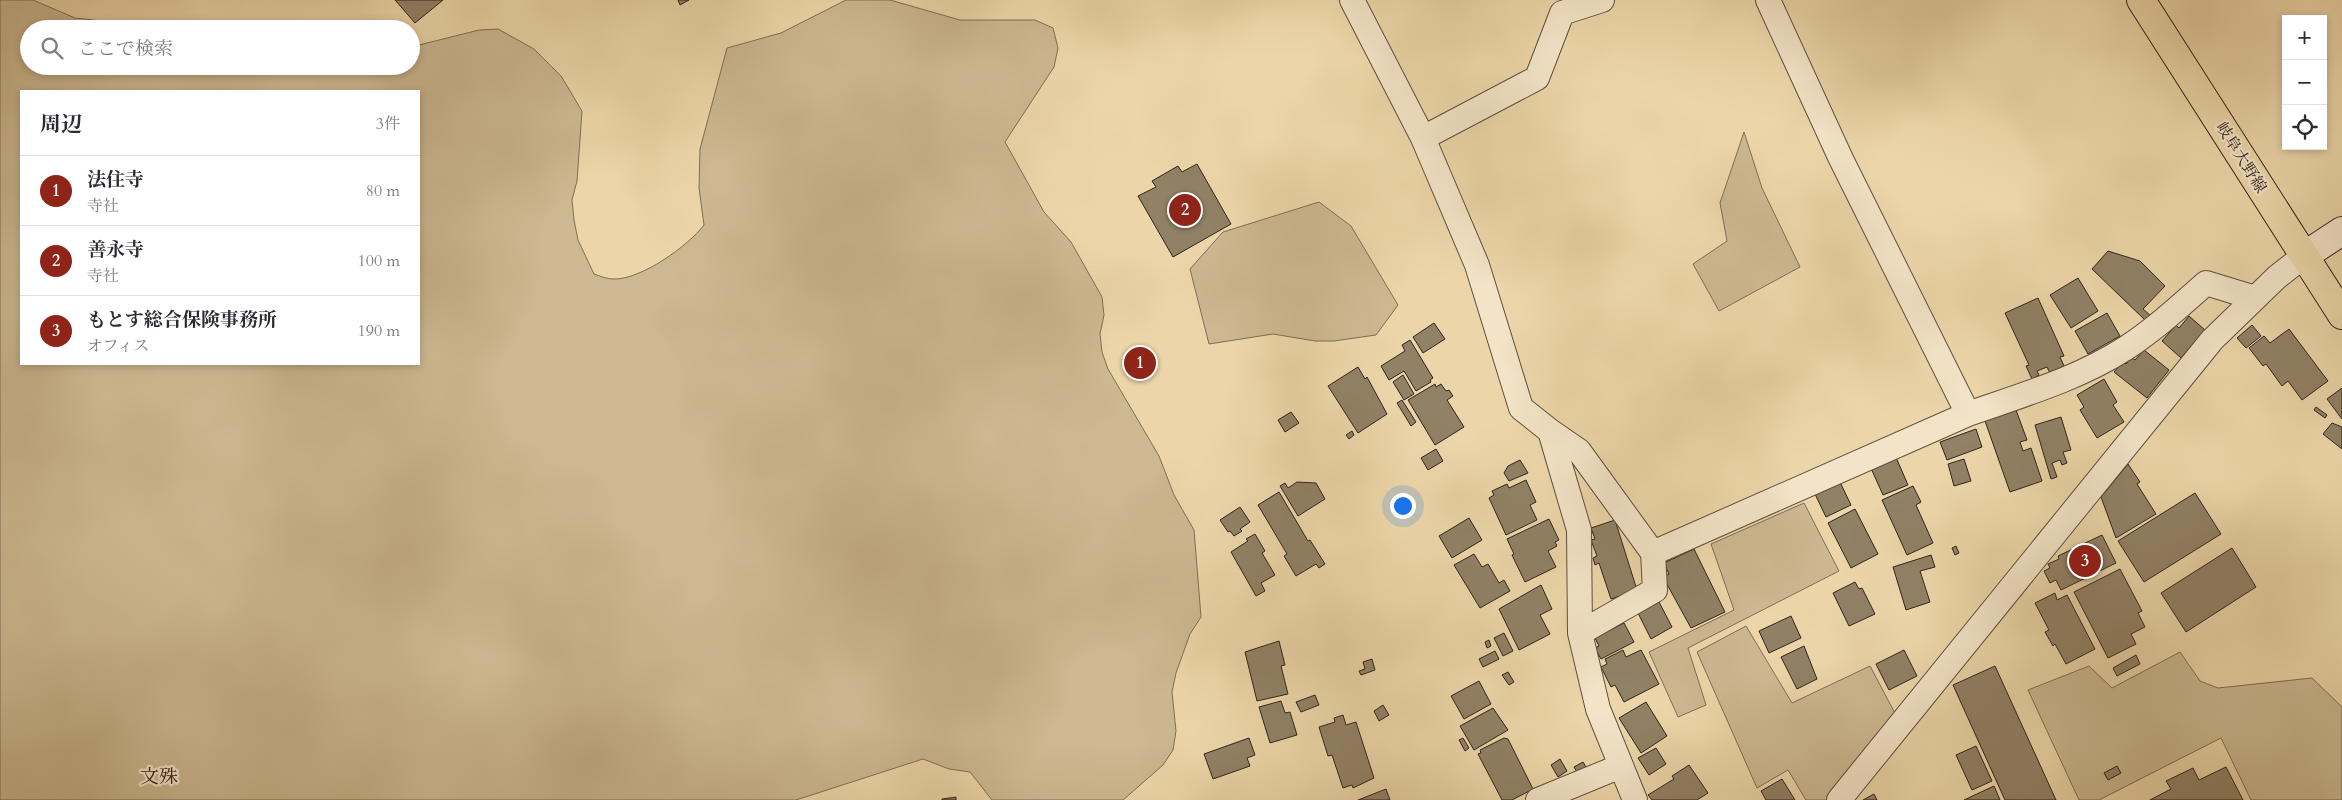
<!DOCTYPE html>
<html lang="ja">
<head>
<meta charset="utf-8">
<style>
	body { margin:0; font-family:Cardo,"Noto Serif JP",serif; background:#f2f2f3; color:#2b2b33 }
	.controls { position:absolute; right:15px; top:15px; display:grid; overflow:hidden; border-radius:0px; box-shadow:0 2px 8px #0003 }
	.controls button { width:45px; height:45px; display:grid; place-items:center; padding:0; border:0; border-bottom:1px solid #e1e1e2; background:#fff; color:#2b2b33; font:25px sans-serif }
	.you { position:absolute; left:1402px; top:505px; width:18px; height:18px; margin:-12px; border:4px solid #fff; border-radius:50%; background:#1a73e8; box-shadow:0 0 0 8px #1a73e833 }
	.badge { display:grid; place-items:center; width:32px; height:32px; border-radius:50%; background:#8f2418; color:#fff; font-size:16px; font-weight:700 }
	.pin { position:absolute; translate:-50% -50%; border:2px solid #fff; box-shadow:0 1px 5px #0006 }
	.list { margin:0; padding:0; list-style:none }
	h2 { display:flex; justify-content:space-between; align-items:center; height:65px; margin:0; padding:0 20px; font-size:21px }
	h2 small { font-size:16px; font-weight:400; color:#7c7c81 }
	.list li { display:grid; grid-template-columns:32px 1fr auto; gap:15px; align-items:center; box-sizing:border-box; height:70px; padding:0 20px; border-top:1px solid #e1e1e2 }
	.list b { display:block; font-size:19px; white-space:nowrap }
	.list p { margin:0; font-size:16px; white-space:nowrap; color:#7c7c81 }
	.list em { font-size:16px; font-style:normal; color:#7c7c81 }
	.icon { flex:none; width:28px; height:28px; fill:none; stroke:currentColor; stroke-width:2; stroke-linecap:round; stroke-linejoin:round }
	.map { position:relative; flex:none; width:2342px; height:800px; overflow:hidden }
	.search { position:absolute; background:#fff; box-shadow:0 2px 8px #0003; left:20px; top:20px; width:400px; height:55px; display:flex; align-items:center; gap:12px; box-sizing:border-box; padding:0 18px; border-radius:28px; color:#7c7c81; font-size:19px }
	.panel { position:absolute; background:#fff; box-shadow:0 2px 8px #0003; left:20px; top:90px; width:400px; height:275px; border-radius:0px }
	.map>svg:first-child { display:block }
	.green { fill:#ccb891; stroke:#7e6e56; fill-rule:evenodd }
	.building { fill:#918165; stroke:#2f241c }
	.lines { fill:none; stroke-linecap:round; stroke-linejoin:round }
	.street-casing { stroke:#5e503f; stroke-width:26 }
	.secondary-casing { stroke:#2f241c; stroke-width:30 }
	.primary-casing { stroke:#2f241c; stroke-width:30 }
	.street { stroke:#f3e4c7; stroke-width:24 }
	.secondary { stroke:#f3e4c7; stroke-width:28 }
	.primary { stroke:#ecd6a9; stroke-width:28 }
	.labels { text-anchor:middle; stroke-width:4.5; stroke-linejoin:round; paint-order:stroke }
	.street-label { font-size:16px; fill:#2f241c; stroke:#f3e4c7 }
	.quarter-label { font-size:19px; fill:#2f241c; stroke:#f3e4c7 }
</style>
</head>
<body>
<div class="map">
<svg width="2342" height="800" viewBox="0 0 2342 800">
	<rect width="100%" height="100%" fill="#ecd6a9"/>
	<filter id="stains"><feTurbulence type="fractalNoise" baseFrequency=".004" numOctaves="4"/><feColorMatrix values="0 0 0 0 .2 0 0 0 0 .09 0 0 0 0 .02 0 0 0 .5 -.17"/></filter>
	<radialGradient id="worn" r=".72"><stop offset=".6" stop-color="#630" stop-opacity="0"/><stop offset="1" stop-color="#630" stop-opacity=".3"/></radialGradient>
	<!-- green -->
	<path class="green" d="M0,0H33L75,18L174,29H29V66H411V47L479,30L498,29L534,49L561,76L582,111L577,181L572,200L574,220L578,240L594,274C600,276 607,279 613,279C641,280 688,246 704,225L699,188L700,149L727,48L781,33L846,0H890L960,20H1035L1053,28L1058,48L1054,67L1005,142L1044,212L1071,242L1102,297L1104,315L1100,334L1102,352L1108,369L1159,456L1174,495L1194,530L1201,617L1190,634L1176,673L1172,692L1176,731L1173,750L1163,765L1123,800H992L970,772L949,769L923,759L796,800H0ZM21,91H419V364H21Z
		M1744,132L1762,188L1800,267L1719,311L1693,264L1727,241L1720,203Z
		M1319,202L1351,226L1398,305L1376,335L1334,341H1315L1273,334L1209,344L1190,269L1223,232Z
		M1804,503L1839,571L1688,648L1706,705L1678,717L1649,652L1734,610L1711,544Z
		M1746,626L1792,703L1870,666L1898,719L1830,800H1806L1788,770L1757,788L1697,652Z
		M2180,652L2200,681L2218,688L2312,678L2342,707V800H2251L2221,738L2099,800H2079L2028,690L2089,666L2112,688Z"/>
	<!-- building -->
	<path class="building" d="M395,0H443L415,23Z
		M678,0H689L680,5Z
		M1197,164L1231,224L1173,257L1138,196L1156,187L1152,181L1178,166L1182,172Z
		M2108,251L2140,261L2165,286L2143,309L2151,316L2146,321L2092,269Z
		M2078,278L2098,311L2071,328L2050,295Z
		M2038,298L2064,356L2060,357L2064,366L2050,373L2047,367L2037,371L2039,375L2032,379L2026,366L2029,365L2005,313Z
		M2107,313L2120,336L2088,354L2075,331Z
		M2189,316L2205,330L2181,358L2162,341L2176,325L2179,328Z
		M1434,323L1445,339L1423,353L1413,337Z
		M2252,325L2261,336L2246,348L2237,338Z
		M2289,329L2328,381L2302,400L2288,381L2282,386L2266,364L2263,366L2249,348L2264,336L2270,343Z
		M1410,340L1433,378L1430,380L1431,382L1416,391L1404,371L1389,380L1381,366L1405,351L1402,345Z
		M2144,350L2169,370L2147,398L2114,372L2123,361L2126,364L2132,357L2135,360Z
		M1358,367L1365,379L1367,377L1387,414L1358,433L1328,386Z
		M1403,375L1414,394L1404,400L1393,382Z
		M2104,379L2117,402L2113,405L2124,422L2097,438L2080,410L2084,407L2077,395Z
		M1435,384L1436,387L1441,384L1446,391L1449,390L1453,396L1447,400L1464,427L1435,445L1408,400Z
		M2342,388V419L2327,399Z
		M1402,400L1416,422L1411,426L1397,403Z
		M2316,407L2327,415L2325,418L2314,410Z
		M2016,410L2027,440L2020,442L2023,451L2031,448L2042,481L2010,492L1985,421Z
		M1291,412L1299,423L1285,432L1278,420Z
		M2061,417L2071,450L2063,452L2067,463L2062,465L2060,460L2052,463L2057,477L2051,479L2035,425Z
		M2332,423L2342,427V449L2323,434Z
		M1976,429L1982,447L1947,460L1940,442Z
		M1352,431L1354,435L1349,439L1346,435Z
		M1436,449L1443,461L1428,470L1421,458Z
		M1895,455L1908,485L1883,495L1870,466Z
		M1964,459L1971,481L1954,486L1948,464Z
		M1520,460L1528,473L1509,481L1504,473L1508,466Z
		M2128,464L2140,482L2137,484L2156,514L2116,538L2101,497Z
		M1526,480L1536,502L1530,505L1537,520L1506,535L1489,498L1494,495L1492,491L1507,484L1509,488Z
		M1839,480L1851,505L1826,517L1814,492Z
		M1297,482L1316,483L1325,499L1298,516L1280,486L1285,483L1288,488Z
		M1913,486L1921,502L1916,505L1933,543L1907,555L1882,500Z
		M1279,492L1308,541L1310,540L1325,564L1319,568L1316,564L1296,576L1284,556L1287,554L1258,505Z
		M2195,493L2221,534L2144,582L2118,541Z
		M1240,507L1250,522L1240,529L1242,531L1234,536L1230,531L1228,532L1220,520Z
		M1855,509L1878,554L1851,568L1828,523Z
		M1469,518L1482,540L1452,558L1439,536Z
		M1549,519L1559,540L1555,542L1557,546L1548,551L1556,567L1525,582L1512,555L1514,554L1507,539Z
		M1615,520L1637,590L1611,599L1599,563L1595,565L1593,558L1597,556L1591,540L1595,539L1591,528Z
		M1255,534L1265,551L1262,553L1275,575L1261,583L1265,591L1256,596L1231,552L1248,541L1246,539Z
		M2102,535L2116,563L2061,590L2056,580L2050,583L2044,571L2050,568L2048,564L2059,559L2058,556Z
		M1956,546L1959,553L1955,555L1952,548Z
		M2232,548L2256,587L2186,632L2161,593Z
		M1694,549L1725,612L1691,628L1663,577L1669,574L1664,563Z
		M1474,554L1482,567L1488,564L1499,583L1504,580L1510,591L1480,608L1454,565Z
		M1931,555L1935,567L1920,571L1930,602L1906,610L1893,567Z
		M2120,569L2142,611L2138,613L2145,627L2131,634L2136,644L2108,658L2074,592Z
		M1855,582L1859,589L1862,588L1875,614L1849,626L1833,593Z
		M1541,585L1552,609L1540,615L1550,634L1519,650L1499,609Z
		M2055,593L2057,600L2067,595L2095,649L2066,664L2055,644L2053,646L2045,632L2049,630L2035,603Z
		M1659,602L1672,627L1651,639L1638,613Z
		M1791,616L1801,638L1769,653L1759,631Z
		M1624,623L1634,642L1601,659L1595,648L1599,646L1595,638Z
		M1504,633L1513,651L1503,656L1494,638Z
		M1489,640L1491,646L1487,648L1485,642Z
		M1279,641L1285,665L1281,666L1288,694L1257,701L1245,652Z
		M1804,646L1817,679L1797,689L1781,657Z
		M1623,650L1626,657L1641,650L1659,684L1624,702L1615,685L1611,687L1601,667L1607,664L1605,659Z
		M1904,650L1917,676L1889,690L1876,664Z
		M1495,651L1499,659L1483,667L1479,659Z
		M2136,655L2140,664L2117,676L2113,668Z
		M1372,659L1375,670L1361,675L1359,671L1365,669L1363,662Z
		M1995,666L2056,800H2005L1953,685Z
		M1508,672L1514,682L1509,685L1502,675Z
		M1479,681L1491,704L1464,719L1451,696Z
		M1315,695L1319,705L1301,712L1296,702Z
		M1281,701L1285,713L1290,712L1297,735L1270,743L1259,707Z
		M1646,702L1667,736L1641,753L1619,718Z
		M1383,705L1389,715L1379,721L1374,711Z
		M1493,708L1508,730L1474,750L1460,726Z
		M1343,715L1346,725L1356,722L1374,778L1353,788L1352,785L1343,788L1332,755L1328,756L1319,727L1335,722L1334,718Z
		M1249,738L1255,755L1247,758L1250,766L1213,779L1204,754Z
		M1463,738L1469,748L1465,751L1459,740Z
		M1504,738L1508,739L1533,789L1512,800H1502L1478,754L1481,753L1480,750Z
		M1976,746L1992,781L1972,790L1956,755Z
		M1656,748L1666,764L1649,775L1638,758Z
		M1560,759L1567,771L1558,777L1551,765Z
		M1583,762L1586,767L1577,772L1574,767Z
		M1689,765L1708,793L1697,800H1652L1648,795L1674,779L1672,776Z
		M2117,766L2121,773L2108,780L2104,773Z
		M2226,767L2243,800H2150L2171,789L2166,781L2193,768L2199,780Z
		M1782,779L1795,800H1766L1761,791Z
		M1994,786L2000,800H1964Z
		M1386,789L1390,800H1358Z
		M1874,794L1877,800H1863Z
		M956,797V800H942V799Z"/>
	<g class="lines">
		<!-- street casing -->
		<g class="street-casing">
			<path id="street" d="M1352,0L1423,138L1477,265L1521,408L1550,431L1579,530L1580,633L1598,709L1635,800
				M1768,0L1841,159L1968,414C2022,395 2078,379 2126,348C2155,329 2180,306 2206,283L2255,298
				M1423,138L1537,78L1562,13L1602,0
				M1550,431L1579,451L1653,553L1968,414
				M1580,633L1655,590L1653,553
				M1538,800L1621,766
				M1839,800L2212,340L2277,277L2304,256"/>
		</g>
		<!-- secondary casing -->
		<g class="secondary-casing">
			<path id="secondary" d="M2304,256L2342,231"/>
		</g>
		<!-- primary casing -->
		<g class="primary-casing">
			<path id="primary" d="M2141,0L2342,315"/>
		</g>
		<!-- street -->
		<use href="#street" class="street"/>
		<!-- secondary -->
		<use href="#secondary" class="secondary"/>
		<!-- primary -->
		<use href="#primary" class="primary"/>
	</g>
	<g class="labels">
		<!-- street labels -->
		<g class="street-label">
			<text transform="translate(2242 157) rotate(58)" y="6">岐阜大野線</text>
		</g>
		<!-- quarter labels -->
		<g class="quarter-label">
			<text x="159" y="783">文殊</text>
		</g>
	</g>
	<rect width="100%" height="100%" filter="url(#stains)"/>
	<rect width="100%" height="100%" fill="url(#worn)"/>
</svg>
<div class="controls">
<button>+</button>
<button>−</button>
<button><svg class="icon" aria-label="locate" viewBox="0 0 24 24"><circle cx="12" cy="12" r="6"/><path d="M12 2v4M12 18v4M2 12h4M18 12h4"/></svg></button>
</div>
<div class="you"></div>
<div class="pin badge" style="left:1140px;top:363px">1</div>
<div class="pin badge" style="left:1185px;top:210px">2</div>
<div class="pin badge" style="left:2085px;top:561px">3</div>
<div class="search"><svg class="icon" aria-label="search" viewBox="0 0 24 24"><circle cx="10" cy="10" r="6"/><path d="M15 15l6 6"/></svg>ここで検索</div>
<section class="panel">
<h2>周辺<small>3件</small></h2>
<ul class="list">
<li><span class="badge">1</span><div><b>法住寺</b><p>寺社</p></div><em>80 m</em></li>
<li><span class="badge">2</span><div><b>善永寺</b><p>寺社</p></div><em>100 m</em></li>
<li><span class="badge">3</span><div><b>もとす総合保険事務所</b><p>オフィス</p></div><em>190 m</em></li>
</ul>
</section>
</div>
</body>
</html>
